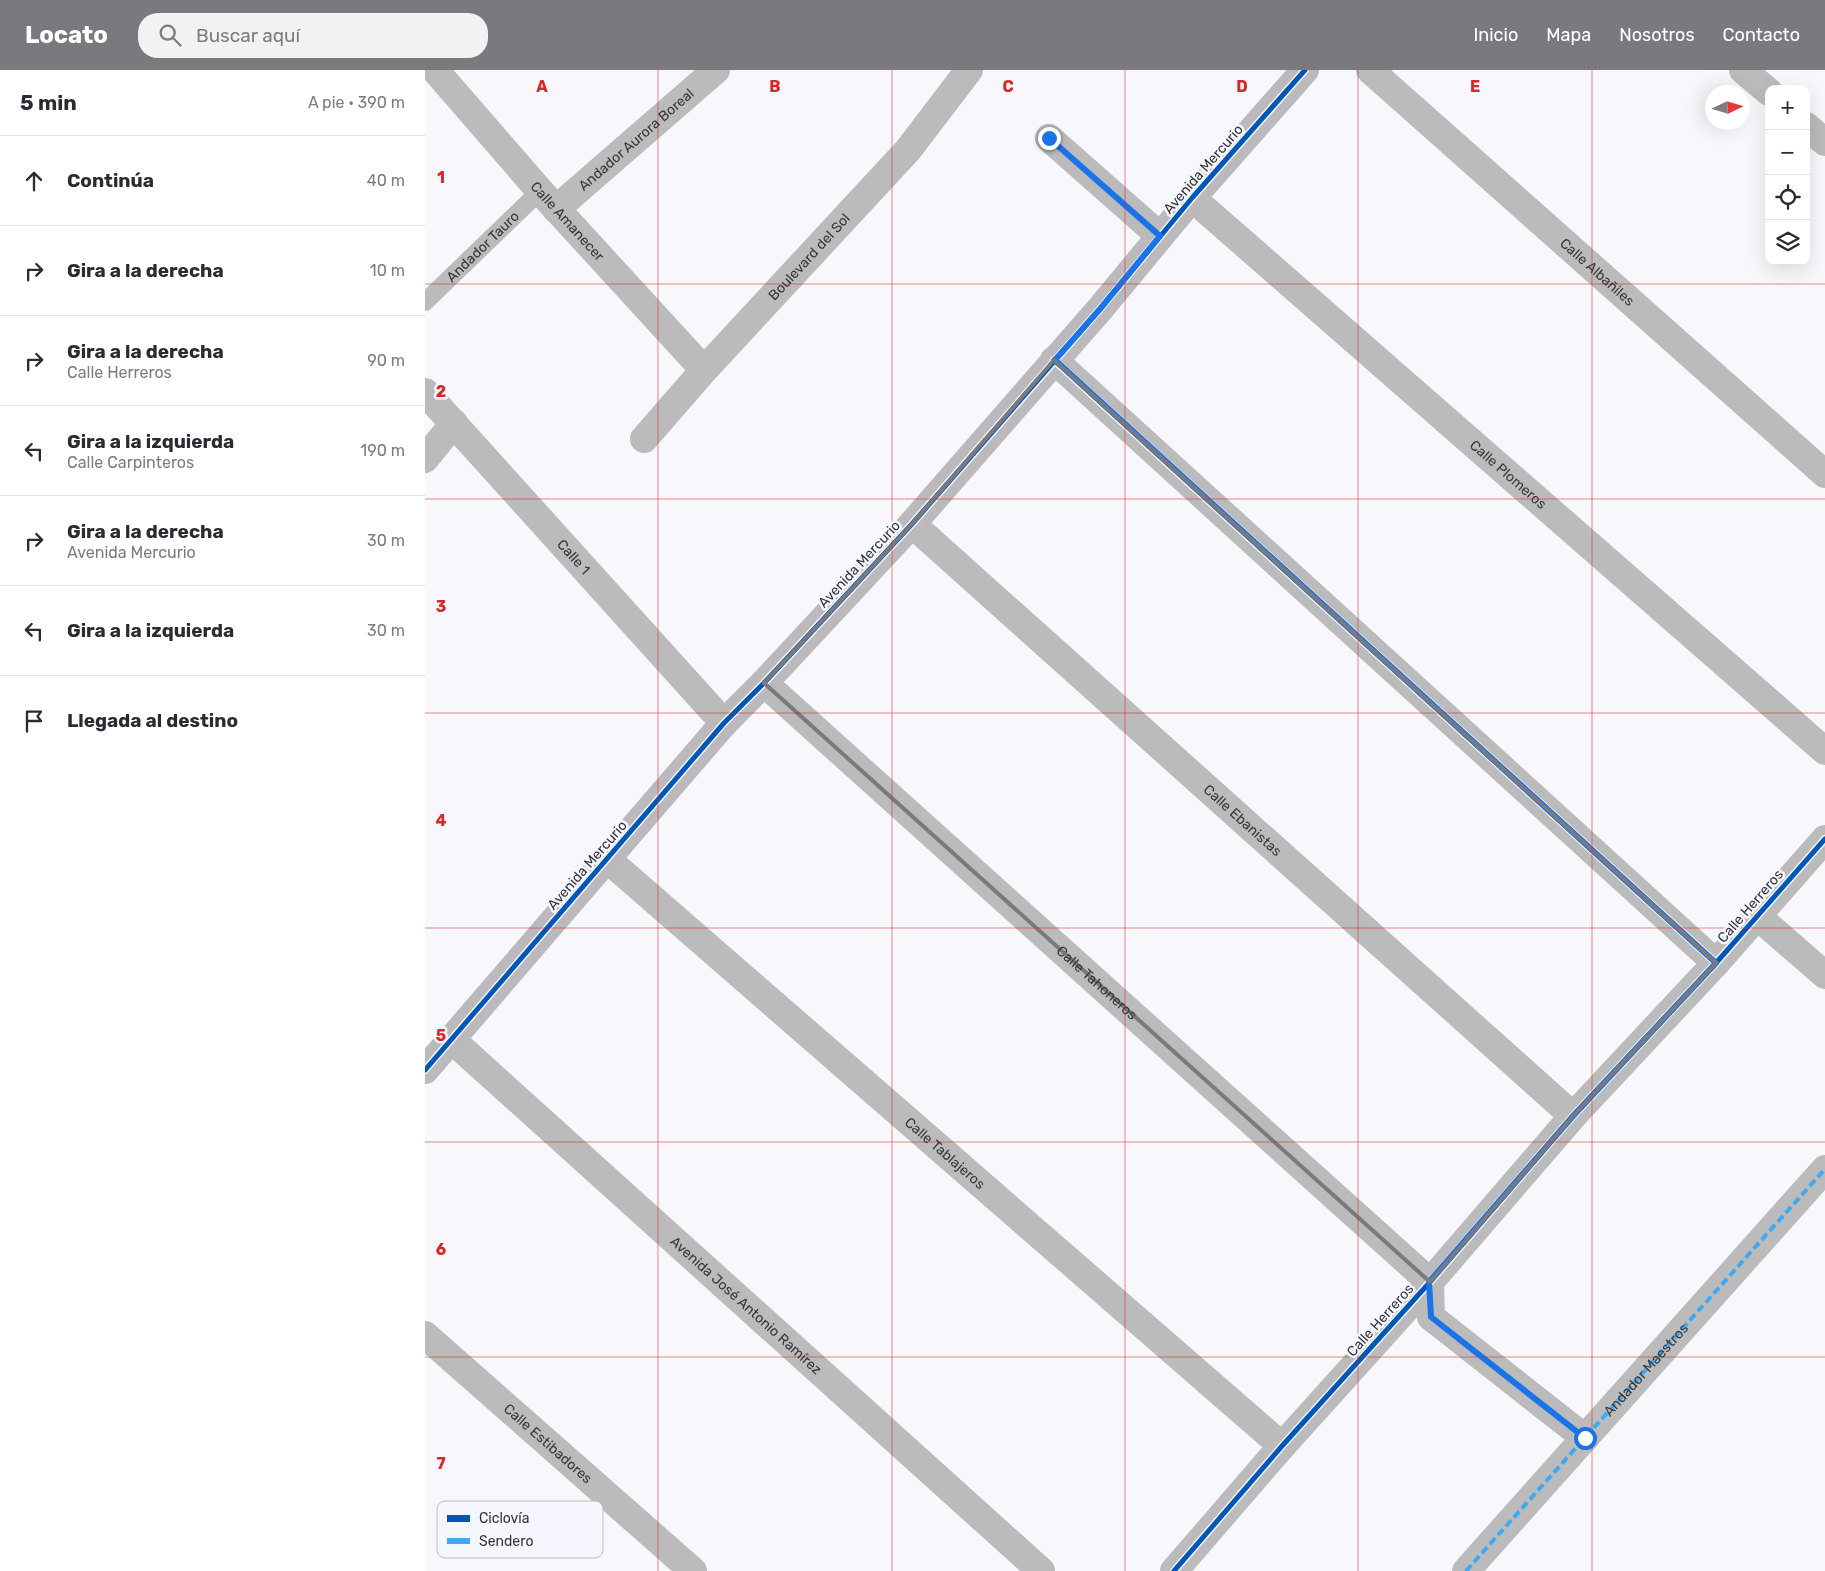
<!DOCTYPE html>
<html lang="es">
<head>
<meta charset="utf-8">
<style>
	body { margin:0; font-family:Rubik,sans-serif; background:#f2f2f3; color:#2b2b33 }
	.controls { position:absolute; right:15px; top:15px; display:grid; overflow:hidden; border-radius:10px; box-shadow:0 5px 20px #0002 }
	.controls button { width:45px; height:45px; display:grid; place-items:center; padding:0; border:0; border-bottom:1px solid #e1e1e2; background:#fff; color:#2b2b33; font:25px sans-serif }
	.compass { position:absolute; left:1280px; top:15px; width:45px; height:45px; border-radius:50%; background:#fff; box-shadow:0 5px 20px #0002; rotate:86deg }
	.stop { position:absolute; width:15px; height:15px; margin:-11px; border:4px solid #1a73e8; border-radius:50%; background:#fff }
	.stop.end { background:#1a73e8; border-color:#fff; box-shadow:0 1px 5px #0008 }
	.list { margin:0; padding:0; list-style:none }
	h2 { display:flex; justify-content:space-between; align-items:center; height:65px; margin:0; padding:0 20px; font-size:21px }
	h2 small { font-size:16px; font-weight:400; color:#7c7c81 }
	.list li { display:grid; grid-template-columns:32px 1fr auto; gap:15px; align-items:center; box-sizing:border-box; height:90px; padding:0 20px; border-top:1px solid #e1e1e2 }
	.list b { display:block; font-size:19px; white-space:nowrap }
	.list p { margin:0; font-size:16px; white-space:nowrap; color:#7c7c81 }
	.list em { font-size:16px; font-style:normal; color:#7c7c81 }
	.icon { flex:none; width:28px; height:28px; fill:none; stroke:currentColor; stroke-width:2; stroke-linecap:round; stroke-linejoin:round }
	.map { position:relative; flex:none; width:1400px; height:1501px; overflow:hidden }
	header { display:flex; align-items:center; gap:30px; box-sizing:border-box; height:70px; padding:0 25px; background:#7a7a7e; color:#fff }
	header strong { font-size:24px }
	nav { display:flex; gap:28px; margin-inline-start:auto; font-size:18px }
	.search { width:350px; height:45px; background:#f2f2f3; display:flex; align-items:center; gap:12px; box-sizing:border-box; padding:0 18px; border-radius:20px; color:#7c7c81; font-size:19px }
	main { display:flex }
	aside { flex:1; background:#fff }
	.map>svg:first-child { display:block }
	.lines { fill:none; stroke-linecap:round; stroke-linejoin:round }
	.lane { stroke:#bcbbbb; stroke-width:18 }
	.street { stroke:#bcbbbb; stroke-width:28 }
	.secondary { stroke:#bbb9bb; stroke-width:28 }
	.quiet { stroke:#3fa9f5; stroke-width:4; stroke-dasharray:8 4; stroke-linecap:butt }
	.cycleway-casing { stroke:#f6f6fe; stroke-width:8 }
	.cycleway { stroke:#0057b8; stroke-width:5 }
	.route { stroke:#1a73e8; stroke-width:6 }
	.marked { fill:none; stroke:#7a7a7e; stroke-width:4; stroke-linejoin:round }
	.grid { fill:none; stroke:#d62828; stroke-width:1; stroke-opacity:0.55 }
	.labels { text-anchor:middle; stroke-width:5; stroke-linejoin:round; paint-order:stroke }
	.street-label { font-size:14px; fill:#36363a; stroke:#f6f6fe }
	.key { fill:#f6f6fe; stroke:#bcbcc3; stroke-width:1 }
	.key-label { font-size:14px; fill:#36363a }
	.grid-label { font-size:16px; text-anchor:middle; font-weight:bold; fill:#d62828; stroke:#f6f6fe; stroke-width:5; stroke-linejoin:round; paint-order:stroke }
</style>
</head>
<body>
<header>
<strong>Locato</strong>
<div class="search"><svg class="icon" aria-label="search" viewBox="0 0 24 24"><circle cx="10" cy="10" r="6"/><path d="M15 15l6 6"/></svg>Buscar aquí</div>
<nav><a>Inicio</a><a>Mapa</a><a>Nosotros</a><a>Contacto</a></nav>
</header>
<main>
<aside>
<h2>5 min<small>A pie · 390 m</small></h2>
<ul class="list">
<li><svg class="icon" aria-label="ahead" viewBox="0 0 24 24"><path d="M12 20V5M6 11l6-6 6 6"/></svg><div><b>Continúa</b></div><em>40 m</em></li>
<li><svg class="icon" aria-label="right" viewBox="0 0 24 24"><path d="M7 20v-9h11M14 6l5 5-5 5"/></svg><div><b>Gira a la derecha</b></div><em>10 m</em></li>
<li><svg class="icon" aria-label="right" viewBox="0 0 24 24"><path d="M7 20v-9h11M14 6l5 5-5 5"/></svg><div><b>Gira a la derecha</b><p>Calle Herreros</p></div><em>90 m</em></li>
<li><svg class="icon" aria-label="left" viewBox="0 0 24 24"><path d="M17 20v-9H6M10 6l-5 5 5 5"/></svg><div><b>Gira a la izquierda</b><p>Calle Carpinteros</p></div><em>190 m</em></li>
<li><svg class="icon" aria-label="right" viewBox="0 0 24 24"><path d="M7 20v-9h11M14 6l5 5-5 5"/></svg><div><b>Gira a la derecha</b><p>Avenida Mercurio</p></div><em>30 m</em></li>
<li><svg class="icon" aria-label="left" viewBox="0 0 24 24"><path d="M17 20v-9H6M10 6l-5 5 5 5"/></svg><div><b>Gira a la izquierda</b></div><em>30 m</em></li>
<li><svg class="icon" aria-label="arrive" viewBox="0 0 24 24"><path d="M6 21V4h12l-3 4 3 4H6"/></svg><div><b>Llegada al destino</b></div></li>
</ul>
</aside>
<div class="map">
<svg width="1400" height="1501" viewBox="0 0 1400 1501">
	<rect width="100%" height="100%" fill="#f8f8fc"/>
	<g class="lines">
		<!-- lane -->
		<path class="lane" id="s1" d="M0,232L115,121"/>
		<!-- street -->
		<g class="street">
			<path id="s2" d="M10,0L115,121L279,300"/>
			<path id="s3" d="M945,0L1400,404"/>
			<path d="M1318,0L1344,22"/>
			<path d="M1381,56L1400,72"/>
			<path d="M624,68L735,166"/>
			<path id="s4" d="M767,128L1400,681"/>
			<path id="s5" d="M131,139L291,0"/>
			<path d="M629,290L1291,893"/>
			<path id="s6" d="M0,322L299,653"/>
			<path id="s7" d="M219,369L279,300L483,80L544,0"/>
			<path d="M0,389L29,353"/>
			<path id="s8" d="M487,454L1148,1046"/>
			<path id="s9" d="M339,613L1005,1212L1006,1247L1160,1368"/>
			<path id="s10" d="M182,789L857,1376"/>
			<path d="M1332,846L1400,905"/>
			<path id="s11" d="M27,970L616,1501"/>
			<path id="s12" d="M0,1265L268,1501"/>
			<path d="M749,1501L857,1376L1005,1212L1148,1046L1291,893L1400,769"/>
			<path id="s13" d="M1041,1501L1400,1099"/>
		</g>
		<!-- secondary -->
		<path class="secondary" d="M0,1000L299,653L339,613L487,454L675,239L767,128L880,0"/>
		<!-- quiet -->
		<path class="quiet" d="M1005,1212L1006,1247L1160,1368
			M1041,1501L1400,1099"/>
		<!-- cycleway casing -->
		<g class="cycleway-casing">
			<path id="cycleway" d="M629,290L1291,893
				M0,1000L299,653L339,613L487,454L675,239L767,128L880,0
				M749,1501L857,1376L1005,1212L1148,1046L1291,893L1400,769"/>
		</g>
		<!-- cycleway -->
		<use href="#cycleway" class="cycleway"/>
	</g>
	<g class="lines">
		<!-- route -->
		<path class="route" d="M624,68L735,166L675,239L630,290L1291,893L1148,1046L1004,1212L1006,1247L1160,1368"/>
	</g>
	<!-- marked area -->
	<path class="marked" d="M629,290L1291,893L1148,1046L1005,1212L339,613L487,454Z"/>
	<!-- grid -->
	<path class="grid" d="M233,0V1501M467,0V1501M700,0V1501M933,0V1501M1167,0V1501M0,214H1400M0,429H1400M0,643H1400M0,858H1400M0,1072H1400M0,1287H1400"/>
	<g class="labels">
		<!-- street labels -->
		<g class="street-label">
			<text dy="5" stroke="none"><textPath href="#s5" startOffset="106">Andador Aurora Boreal</textPath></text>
			<text transform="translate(778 99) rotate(-49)" y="5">Avenida Mercurio</text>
			<text dy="5" stroke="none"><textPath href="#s2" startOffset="201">Calle Amanecer</textPath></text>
			<text dy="5" stroke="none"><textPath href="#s1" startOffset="80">Andador Tauro</textPath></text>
			<text dy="5" stroke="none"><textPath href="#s7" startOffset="246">Boulevard del Sol</textPath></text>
			<text dy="5" stroke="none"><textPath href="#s3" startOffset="304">Calle Albañiles</textPath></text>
			<text dy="5" stroke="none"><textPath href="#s4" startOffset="420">Calle Plomeros</textPath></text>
			<text dy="5" stroke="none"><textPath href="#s6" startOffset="222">Calle 1</textPath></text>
			<text transform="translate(434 494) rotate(-47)" y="5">Avenida Mercurio</text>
			<text dy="5" stroke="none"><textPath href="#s8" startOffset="444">Calle Ebanistas</textPath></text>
			<text transform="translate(162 795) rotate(-49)" y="5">Avenida Mercurio</text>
			<text transform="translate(1325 836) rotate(-49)" y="5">Calle Herreros</text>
			<text dy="5" stroke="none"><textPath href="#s9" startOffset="448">Calle Tahoneros</textPath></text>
			<text dy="5" stroke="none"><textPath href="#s10" startOffset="448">Calle Tablajeros</textPath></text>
			<text dy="5" stroke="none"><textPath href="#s11" startOffset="396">Avenida José Antonio Ramírez</textPath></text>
			<text transform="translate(955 1250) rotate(-48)" y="5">Calle Herreros</text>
			<text dy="5" stroke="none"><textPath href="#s13" startOffset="270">Andador Maestros</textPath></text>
			<text dy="5" stroke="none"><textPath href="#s12" startOffset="164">Calle Estibadores</textPath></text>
		</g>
	</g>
	<!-- legend -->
	<rect x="12" y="1431" width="166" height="57" rx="8" class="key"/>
	<rect x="22" y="1445" width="23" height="7" fill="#0057b8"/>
	<rect x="22" y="1468" width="23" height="6" fill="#3fa9f5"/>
	<g class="key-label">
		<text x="54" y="1453">Ciclovía</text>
		<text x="54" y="1476">Sendero</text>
	</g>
	<g class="grid-label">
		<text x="117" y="22">A</text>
		<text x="350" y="22">B</text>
		<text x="583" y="22">C</text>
		<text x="817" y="22">D</text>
		<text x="1050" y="22">E</text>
		<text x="16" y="113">1</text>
		<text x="16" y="327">2</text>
		<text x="16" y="542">3</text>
		<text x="16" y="756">4</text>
		<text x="16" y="971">5</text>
		<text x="16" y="1185">6</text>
		<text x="16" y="1399">7</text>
	</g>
</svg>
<div class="controls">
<button>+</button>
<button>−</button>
<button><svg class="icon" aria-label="locate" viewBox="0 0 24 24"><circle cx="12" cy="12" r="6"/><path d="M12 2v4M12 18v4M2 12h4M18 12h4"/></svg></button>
<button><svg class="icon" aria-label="layers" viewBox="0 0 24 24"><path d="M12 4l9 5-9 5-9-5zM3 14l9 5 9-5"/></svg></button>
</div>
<svg class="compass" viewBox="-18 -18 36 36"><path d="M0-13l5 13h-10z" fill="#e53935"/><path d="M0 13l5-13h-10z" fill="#7c7c81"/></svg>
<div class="stop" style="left:1160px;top:1368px"></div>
<div class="stop end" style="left:624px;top:68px"></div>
</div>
</main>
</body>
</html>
